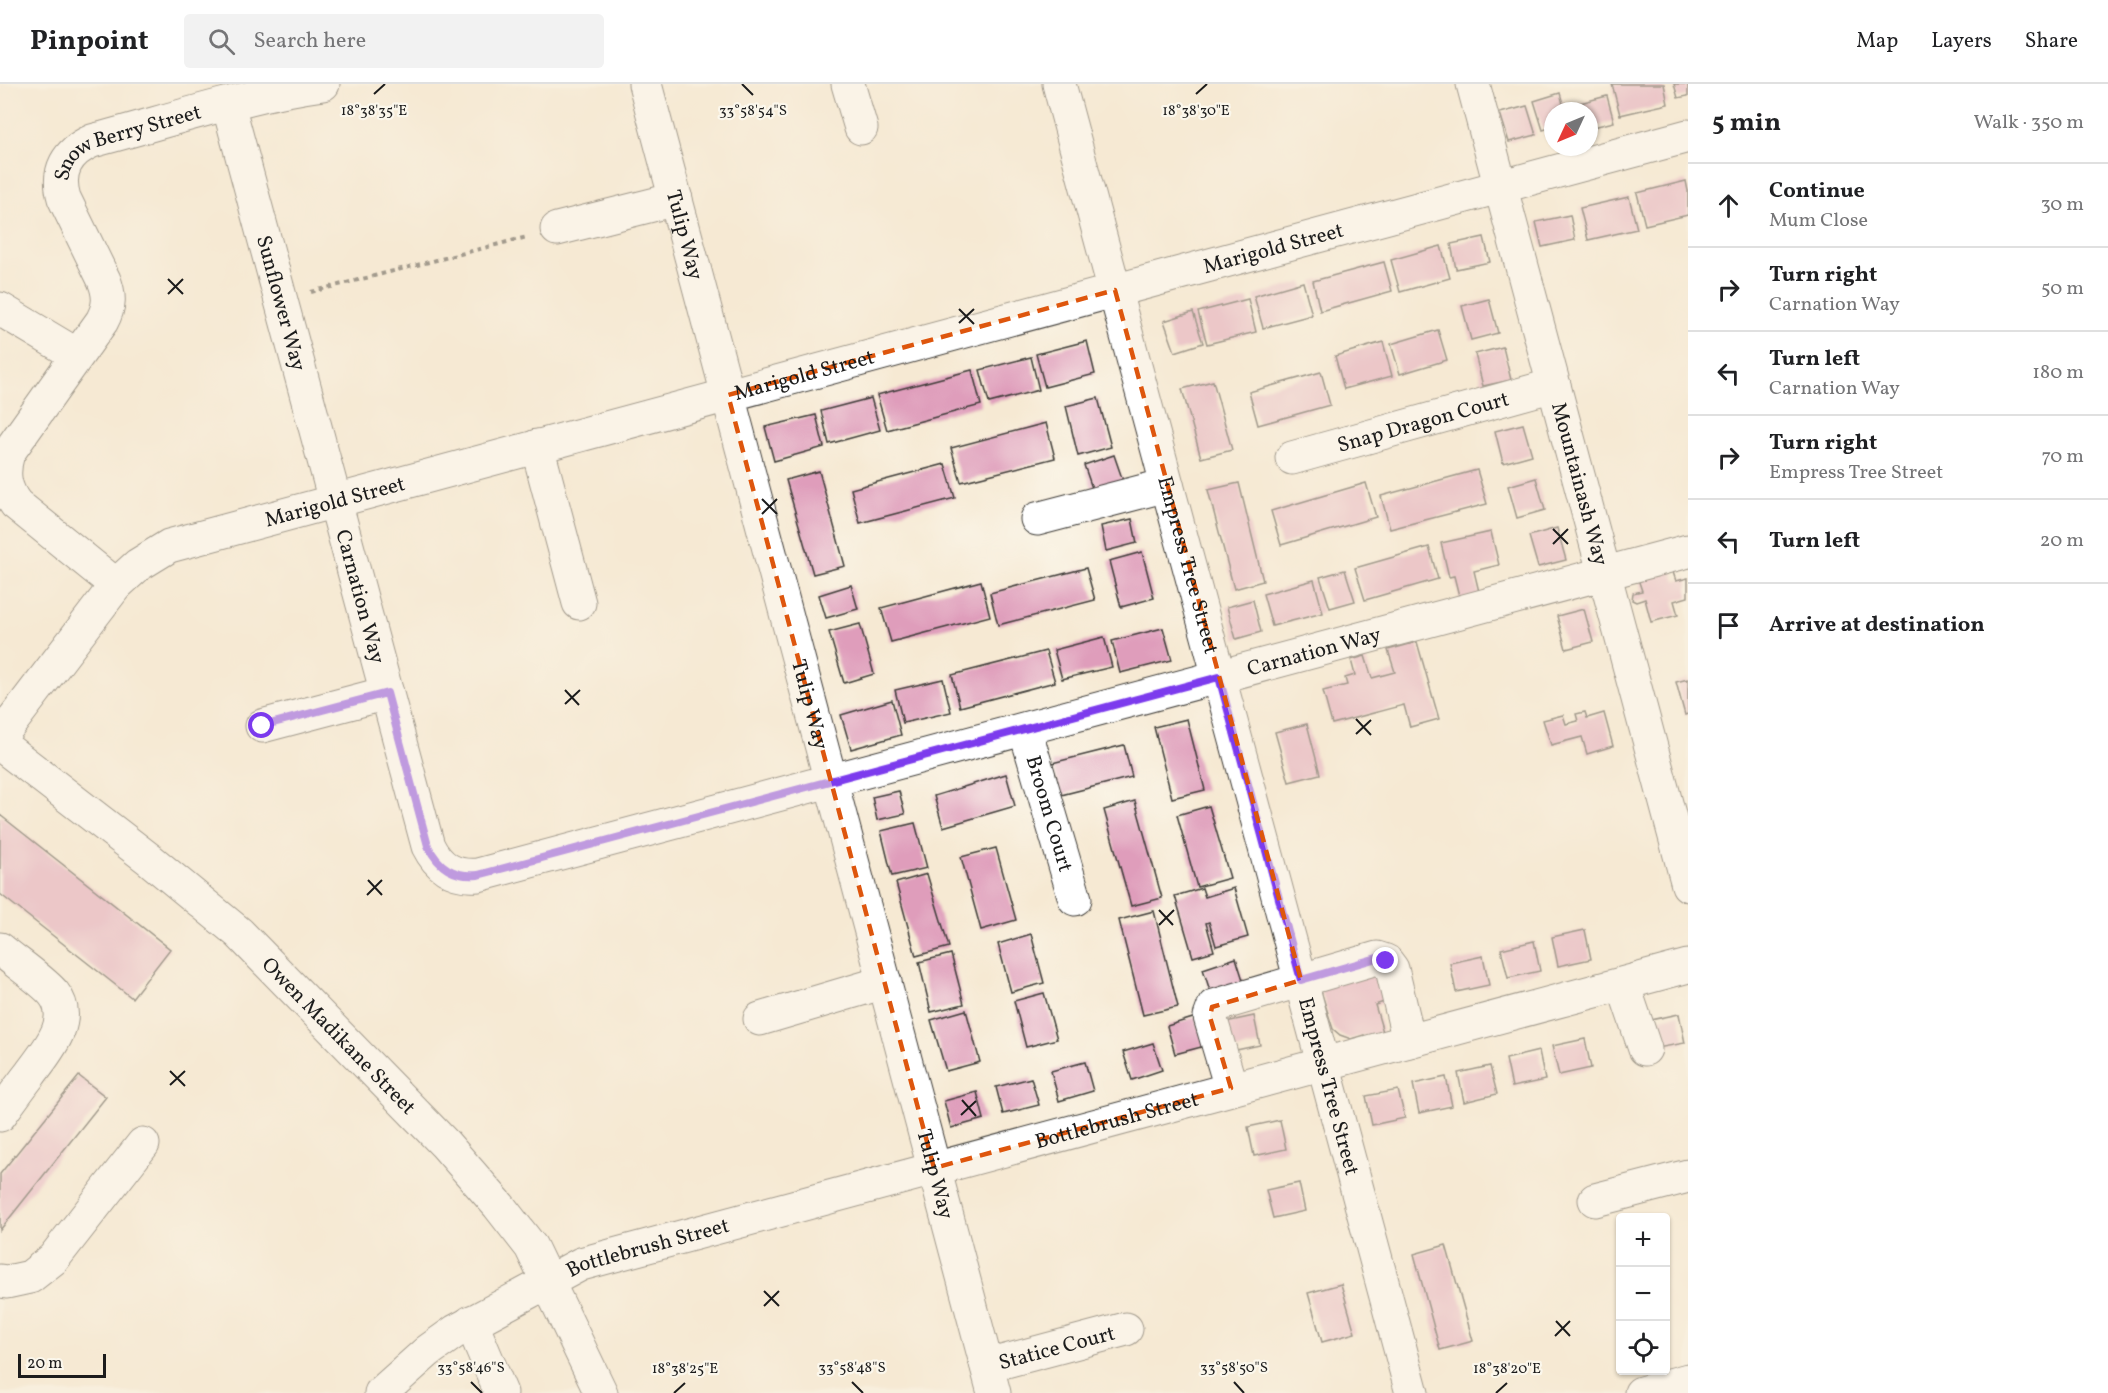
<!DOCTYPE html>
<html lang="en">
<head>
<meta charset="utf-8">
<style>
	body { margin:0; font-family:Vollkorn,serif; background:#f2f2f2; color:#202124 }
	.controls { position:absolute; right:18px; bottom:18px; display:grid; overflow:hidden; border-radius:6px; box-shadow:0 2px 4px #0004 }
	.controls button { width:54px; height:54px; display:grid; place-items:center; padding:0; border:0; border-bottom:2px solid #e0e0e0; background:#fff; color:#202124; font:30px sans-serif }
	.compass { position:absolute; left:1544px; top:18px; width:54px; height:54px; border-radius:50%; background:#fff; box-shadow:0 2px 4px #0004; rotate:226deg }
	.scale { position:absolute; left:18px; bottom:15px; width:88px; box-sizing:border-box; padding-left:6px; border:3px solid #1c1c1c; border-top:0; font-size:16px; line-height:21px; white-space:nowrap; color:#1c1c1c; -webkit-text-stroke:4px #fbf7ec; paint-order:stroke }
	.stop { position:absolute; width:18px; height:18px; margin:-14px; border:4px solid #7c3aed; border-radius:50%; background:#fff }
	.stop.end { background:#7c3aed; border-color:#fff; box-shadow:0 2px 6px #0008 }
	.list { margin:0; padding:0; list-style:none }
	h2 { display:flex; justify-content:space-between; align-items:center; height:78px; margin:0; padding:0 24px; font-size:26px }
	h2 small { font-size:20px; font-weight:400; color:#757577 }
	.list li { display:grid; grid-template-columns:39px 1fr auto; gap:18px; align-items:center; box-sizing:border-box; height:84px; padding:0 24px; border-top:2px solid #e0e0e0 }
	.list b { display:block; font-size:22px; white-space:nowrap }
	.list p { margin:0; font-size:20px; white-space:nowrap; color:#757577 }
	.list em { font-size:20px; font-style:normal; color:#757577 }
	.icon { flex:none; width:33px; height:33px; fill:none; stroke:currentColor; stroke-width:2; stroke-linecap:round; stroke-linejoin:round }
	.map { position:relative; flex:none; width:1688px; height:1309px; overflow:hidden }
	header { display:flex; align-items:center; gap:36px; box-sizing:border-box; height:84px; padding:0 30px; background:#fff; border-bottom:2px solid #e0e0e0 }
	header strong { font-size:28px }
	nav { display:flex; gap:33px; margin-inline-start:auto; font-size:21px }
	.search { width:420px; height:54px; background:#f2f2f2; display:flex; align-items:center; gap:15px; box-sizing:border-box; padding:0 21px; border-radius:6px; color:#757577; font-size:22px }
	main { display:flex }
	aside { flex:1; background:#fff }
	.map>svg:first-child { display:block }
	.building { fill:#df9dbb }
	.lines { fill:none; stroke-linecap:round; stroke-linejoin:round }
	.minor-casing { stroke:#3d3b37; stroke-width:35 }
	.path { stroke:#3d3b37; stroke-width:4; stroke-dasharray:4.5 4.5; stroke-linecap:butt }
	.minor { stroke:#fff; stroke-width:33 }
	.route { stroke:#7c3aed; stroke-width:8 }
	.marked { fill:none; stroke:#de560d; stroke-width:4.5; stroke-dasharray:12 8; stroke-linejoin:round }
	.ticks { fill:none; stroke:#1c1c1c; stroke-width:2 }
	.labels { text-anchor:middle; stroke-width:4.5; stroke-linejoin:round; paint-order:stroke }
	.street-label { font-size:21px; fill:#1c1c1c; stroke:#fbf7ec }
	.ticks-label { font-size:15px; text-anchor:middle; fill:#1c1c1c; stroke:#fbf7ec; stroke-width:4.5; stroke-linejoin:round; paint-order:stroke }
</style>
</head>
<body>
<header>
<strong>Pinpoint</strong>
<div class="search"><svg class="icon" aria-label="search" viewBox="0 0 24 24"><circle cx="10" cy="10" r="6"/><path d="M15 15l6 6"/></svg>Search here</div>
<nav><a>Map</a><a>Layers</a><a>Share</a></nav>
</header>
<main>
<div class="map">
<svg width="1688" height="1309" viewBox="0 0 1688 1309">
	<rect width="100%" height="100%" fill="#fbf7ec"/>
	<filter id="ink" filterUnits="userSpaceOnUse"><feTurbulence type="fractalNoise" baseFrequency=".0167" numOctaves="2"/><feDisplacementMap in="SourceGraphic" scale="12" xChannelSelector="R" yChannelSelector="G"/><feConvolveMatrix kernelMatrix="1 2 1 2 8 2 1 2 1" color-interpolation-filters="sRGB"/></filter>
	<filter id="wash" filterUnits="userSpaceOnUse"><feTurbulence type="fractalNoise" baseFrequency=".008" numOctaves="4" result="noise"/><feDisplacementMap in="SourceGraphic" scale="24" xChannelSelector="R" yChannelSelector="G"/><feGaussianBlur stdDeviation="1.35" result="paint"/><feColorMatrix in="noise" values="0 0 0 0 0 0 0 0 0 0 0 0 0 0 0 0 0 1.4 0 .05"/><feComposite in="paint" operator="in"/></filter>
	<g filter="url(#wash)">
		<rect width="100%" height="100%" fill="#f6e9d3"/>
		<g id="blocks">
			<!-- building -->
			<path class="building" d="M1612,0H1664L1668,20L1620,31Z
				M1674,0H1688V12L1678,14Z
				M1560,9L1565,27H1553V43L1543,46L1534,17Z
				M1607,12L1614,38L1589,44V27H1578L1576,20Z
				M1527,22L1536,51L1509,58L1500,29Z
				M1686,97L1688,107V131L1645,141L1637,109Z
				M1629,113L1637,145L1588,156L1580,124Z
				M1570,131L1575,156L1542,163L1536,138Z
				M1484,153L1490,178L1456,185L1451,160Z
				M1441,162L1450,194L1400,208L1391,176Z
				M1384,178L1392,207L1320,227L1313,197Z
				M1303,198L1312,231L1263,244L1254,212Z
				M1248,215L1256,248L1207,260L1198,228Z
				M1489,215L1498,249L1471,256L1462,222Z
				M1193,228L1203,259L1175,268L1164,237Z
				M1438,246L1447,276L1400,290L1391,260Z
				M1087,257L1095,290L1045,303L1036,270Z
				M1383,258L1392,292L1344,305L1335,272Z
				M1503,263L1511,296L1483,302L1475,270Z
				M1031,273L1039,306L989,319L980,286Z
				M972,286L981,321L887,346L877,311Z
				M1321,288L1330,321L1258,341L1249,308Z
				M1213,297L1232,366L1201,374L1182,305Z
				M871,314L880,346L829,360L821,327Z
				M1098,314L1111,363L1078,372L1066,322Z
				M816,331L824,363L774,377L765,343Z
				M1046,339L1055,374L961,398L951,364Z
				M1523,340L1532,371L1503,379L1495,347Z
				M1114,371L1123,397L1093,407L1084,381Z
				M945,380L955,414L860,439L851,405Z
				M1477,386L1487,420L1390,445L1381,412Z
				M819,387L845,482L813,490L786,396Z
				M1536,394L1545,426L1517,434L1508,402Z
				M1239,399L1263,497L1234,505L1208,406Z
				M1366,399L1376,433L1281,461L1271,427Z
				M1132,435L1137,459L1106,467L1101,442Z
				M1557,444L1566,476L1538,483L1529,452Z
				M1491,448L1499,481L1474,487L1480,512L1460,516L1454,492L1449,493L1441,459Z
				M1429,463L1438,495L1365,516L1355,484Z
				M1142,468L1154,514L1121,523L1109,477Z
				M1086,484L1095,516L998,541L990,509Z
				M1672,485L1676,497L1688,494V513L1674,517L1678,531L1651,538L1645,515L1636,518L1632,516L1633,509L1642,507L1638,495Z
				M1345,486L1355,517L1330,524L1320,493Z
				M1314,496L1323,529L1272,542L1263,510Z
				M981,497L990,532L891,558L881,524Z
				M851,501L858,525L826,534L819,511Z
				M1253,516L1261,548L1236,555L1227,523Z
				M1584,525L1593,558L1566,565L1557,532Z
				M860,540L874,590L844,599L829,548Z
				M1163,544L1172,576L1120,589L1112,557Z
				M1104,553L1112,583L1062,595L1054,566Z
				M1417,558L1439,635L1410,643L1404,621L1332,640L1323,607L1347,601L1345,594L1355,591L1351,576L1365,572L1372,594L1395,588L1388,566Z
				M1046,567L1055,598L960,623L952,591Z
				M943,595L951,628L903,639L895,606Z
				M1688,595V630L1685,631L1676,598Z
				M892,616L901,651L851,665L841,631Z
				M1585,628L1587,634L1604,629L1613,662L1587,670L1582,653L1551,661L1543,636L1563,631L1566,640L1578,637L1576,630Z
				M1187,635L1205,706L1172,714L1154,643Z
				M1307,640L1320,690L1289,698L1275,648Z
				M1124,661L1132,693L1061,711L1052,679Z
				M1006,690L1015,722L943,743L934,712Z
				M899,707L905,730L877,736L872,713Z
				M1135,717L1162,814L1131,822L1104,726Z
				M1209,722L1230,794L1197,803L1177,731Z
				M0,731L170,865L132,914L0,810Z
				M915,739L927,784L892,792L881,747Z
				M996,764L1016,836L981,846L961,773Z
				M927,790L949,863L916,872L896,799Z
				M1202,804L1205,813L1234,804L1248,853L1216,862L1209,838L1206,839L1214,867L1193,873L1175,812Z
				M1154,827L1178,923L1143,931L1119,836Z
				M1585,846L1591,875L1558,882L1552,853Z
				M1031,850L1044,899L1011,908L998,860Z
				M1534,857L1540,887L1508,894L1501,865Z
				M951,870L964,920L931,928L919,878Z
				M1483,872L1489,901L1456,908L1450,879Z
				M1236,874L1244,899L1211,910L1203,885Z
				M1382,889L1390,916L1375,921L1383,948L1365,954L1364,951L1351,955L1340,951L1333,945L1319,901Z
				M1044,909L1057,955L1026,963L1014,917Z
				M966,926L980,978L946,987L931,936Z
				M1679,930L1685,959L1652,965L1646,937Z
				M1254,932L1260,961L1227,968L1221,939Z
				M1196,933L1205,962L1175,970L1167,942Z
				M1585,955L1591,984L1559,991L1552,962Z
				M1153,959L1162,986L1132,996L1123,968Z
				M1539,967L1545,996L1512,1003L1506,975Z
				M1085,978L1093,1007L1059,1017L1051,987Z
				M1490,982L1497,1010L1464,1018L1458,989Z
				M79,992L106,1013L0,1146V1090Z
				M1446,993L1452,1022L1419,1029L1413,1000Z
				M1031,994L1039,1021L1003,1030L996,1003Z
				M1398,1006L1405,1034L1372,1041L1366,1012Z
				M977,1008L984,1035L951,1044L944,1017Z
				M1280,1036L1286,1065L1254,1072L1248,1043Z
				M1299,1099L1305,1127L1273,1134L1266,1106Z
				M1446,1161L1473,1257L1440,1266L1414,1170Z
				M1341,1200L1355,1249L1322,1258L1308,1209Z"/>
		</g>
	</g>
	<g filter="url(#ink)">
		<use href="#blocks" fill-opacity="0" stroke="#3d3b37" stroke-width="1.5"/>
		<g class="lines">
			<!-- minor casing -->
			<g class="minor-casing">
				<g id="minor">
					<path id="s1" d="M645,0L994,1309"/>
					<path d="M848,0L861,44"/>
					<path id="s2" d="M1059,0L1412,1309"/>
					<path id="s3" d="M1473,0L1688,801"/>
					<path id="s4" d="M228,20L428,762C439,784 454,793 478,791L1688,467"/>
					<path d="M557,145L676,115"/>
					<path d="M0,225L77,271"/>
					<path d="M537,362L579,519"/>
					<path id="s5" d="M1292,374L1554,301"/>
					<path d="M1037,435L1167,401"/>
					<path id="s6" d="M116,501L16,420C4,404 2,389 8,369L102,237C110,222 110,211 104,196L64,114C56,87 67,68 92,57C168,37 244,11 323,0"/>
					<path d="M262,642L387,609"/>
					<path id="s7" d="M1025,645L1075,815"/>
					<path id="s8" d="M0,653L116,501L138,481L169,462L1688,52"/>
					<path id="s9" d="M0,660L149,775L239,849L445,1060L499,1122L531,1163L601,1309"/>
					<path d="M0,865C14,877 45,898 54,910C75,937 46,968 31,989C20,1003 10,1017 0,1031"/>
					<path d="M1623,900L1645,965"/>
					<path d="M760,935L885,898"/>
					<path d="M1231,1004L1210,933L1214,922L1377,874L1386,877L1392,885L1409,957"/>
					<path d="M1595,1116L1688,1092"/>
					<path d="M0,1197L7,1198L30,1193L53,1175L143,1060"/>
					<path d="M471,1238L501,1309"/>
					<path id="s10" d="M987,1282L1126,1245"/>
					<path id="s11" d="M381,1309L428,1267L456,1247L581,1180L1688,882"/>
					<path d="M1641,1309L1688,1296"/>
				</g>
			</g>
			<!-- path -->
			<path class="path" d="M311,208L527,153"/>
			<!-- minor -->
			<use href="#minor" class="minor"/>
		</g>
	</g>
	<g class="lines" filter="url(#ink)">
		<!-- route -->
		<path class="route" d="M262,642L387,609L428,762C439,784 454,793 478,791L1219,593L1301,896L1377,874L1386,877"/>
	</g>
	<!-- marked area -->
	<path d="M0 0H1688V1309H0ZM1115,206L1301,896L1212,923L1210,933L1231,1004L934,1084L728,311Z" fill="#f6e9d3" fill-opacity=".55" fill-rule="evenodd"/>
	<path class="marked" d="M1115,206L1301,896L1212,923L1210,933L1231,1004L934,1084L728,311Z"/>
	<!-- ticks -->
	<path class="ticks" d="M742,0L753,11M374,10L385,0M1196,10L1207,0M168,195L183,210M168,210L183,195M959,225L974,240M959,239L974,225M762,415L777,430M762,430L777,415M1553,445L1568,460M1553,460L1568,445M565,606L579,621M565,620L580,606M1356,635L1371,651M1356,650L1371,636M368,796L382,811M367,811L382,796M1159,826L1173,841M1159,841L1174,826M170,987L185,1002M170,1001L185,987M962,1016L976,1032M961,1031L976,1017M764,1207L779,1222M764,1222L779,1207M1556,1237L1570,1252M1555,1252L1570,1237M471,1298L482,1309M852,1298L863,1309M1234,1298L1244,1309M674,1309L685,1299M1496,1309L1507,1299"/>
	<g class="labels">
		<!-- street labels -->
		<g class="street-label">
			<text dy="7" stroke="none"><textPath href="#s6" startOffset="579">Snow Berry Street</textPath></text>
			<text dy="7" stroke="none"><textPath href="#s1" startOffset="156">Tulip Way</textPath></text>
			<text dy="7" stroke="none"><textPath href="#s8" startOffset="1401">Marigold Street</textPath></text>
			<text dy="7" stroke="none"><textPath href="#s4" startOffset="206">Sunflower Way</textPath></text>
			<text dy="7" stroke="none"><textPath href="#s8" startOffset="915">Marigold Street</textPath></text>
			<text dy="7" stroke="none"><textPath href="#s5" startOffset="136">Snap Dragon Court</textPath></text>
			<text dy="7" stroke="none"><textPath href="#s3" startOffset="414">Mountainash Way</textPath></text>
			<text dy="7" stroke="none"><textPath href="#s8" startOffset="429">Marigold Street</textPath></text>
			<text dy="7" stroke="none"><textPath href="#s2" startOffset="498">Empress Tree Street</textPath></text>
			<text dy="7" stroke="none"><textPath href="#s4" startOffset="510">Carnation Way</textPath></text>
			<text dy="7" stroke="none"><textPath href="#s4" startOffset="1696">Carnation Way</textPath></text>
			<text dy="7" stroke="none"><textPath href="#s1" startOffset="642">Tulip Way</textPath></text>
			<text dy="7" stroke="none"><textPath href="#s7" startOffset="88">Broom Court</textPath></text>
			<text dy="7" stroke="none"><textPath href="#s9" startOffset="448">Owen Madikane Street</textPath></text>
			<text dy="7" stroke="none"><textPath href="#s2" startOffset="1038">Empress Tree Street</textPath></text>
			<text dy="7" stroke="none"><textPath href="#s11" startOffset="794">Bottlebrush Street</textPath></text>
			<text dy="7" stroke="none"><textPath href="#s1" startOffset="1128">Tulip Way</textPath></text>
			<text dy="7" stroke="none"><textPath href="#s11" startOffset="308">Bottlebrush Street</textPath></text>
			<text dy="7" stroke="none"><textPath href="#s10" startOffset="72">Statice Court</textPath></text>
		</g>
	</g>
	<g class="ticks-label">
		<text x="374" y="31">18°38'35"E</text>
		<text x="1196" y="31">18°38'30"E</text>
		<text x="753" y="31">33°58'54"S</text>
		<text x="471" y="1288">33°58'46"S</text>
		<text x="852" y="1288">33°58'48"S</text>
		<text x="1234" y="1288">33°58'50"S</text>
		<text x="685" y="1289">18°38'25"E</text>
		<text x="1507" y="1289">18°38'20"E</text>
	</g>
</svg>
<div class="controls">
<button>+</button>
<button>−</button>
<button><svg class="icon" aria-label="locate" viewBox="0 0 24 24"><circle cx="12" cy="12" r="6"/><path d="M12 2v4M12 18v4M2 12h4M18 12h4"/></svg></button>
</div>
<svg class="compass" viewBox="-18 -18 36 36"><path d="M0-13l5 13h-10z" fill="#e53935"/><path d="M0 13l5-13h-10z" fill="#757577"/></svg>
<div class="scale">20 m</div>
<div class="stop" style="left:262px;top:642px"></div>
<div class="stop end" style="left:1386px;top:877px"></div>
</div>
<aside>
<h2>5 min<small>Walk · 350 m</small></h2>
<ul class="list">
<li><svg class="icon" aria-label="ahead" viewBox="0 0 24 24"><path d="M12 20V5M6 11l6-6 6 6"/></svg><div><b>Continue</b><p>Mum Close</p></div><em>30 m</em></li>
<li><svg class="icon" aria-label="right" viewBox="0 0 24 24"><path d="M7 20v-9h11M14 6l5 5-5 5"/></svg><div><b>Turn right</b><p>Carnation Way</p></div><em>50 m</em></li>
<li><svg class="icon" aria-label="left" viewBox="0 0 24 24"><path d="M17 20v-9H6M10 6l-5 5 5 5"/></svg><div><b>Turn left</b><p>Carnation Way</p></div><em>180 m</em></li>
<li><svg class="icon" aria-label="right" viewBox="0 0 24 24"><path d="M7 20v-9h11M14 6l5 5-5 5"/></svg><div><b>Turn right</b><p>Empress Tree Street</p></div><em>70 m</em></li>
<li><svg class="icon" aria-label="left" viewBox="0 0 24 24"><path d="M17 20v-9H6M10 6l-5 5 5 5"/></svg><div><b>Turn left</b></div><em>20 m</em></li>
<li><svg class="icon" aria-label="arrive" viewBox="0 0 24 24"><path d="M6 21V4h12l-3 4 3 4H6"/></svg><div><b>Arrive at destination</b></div></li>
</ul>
</aside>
</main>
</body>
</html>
